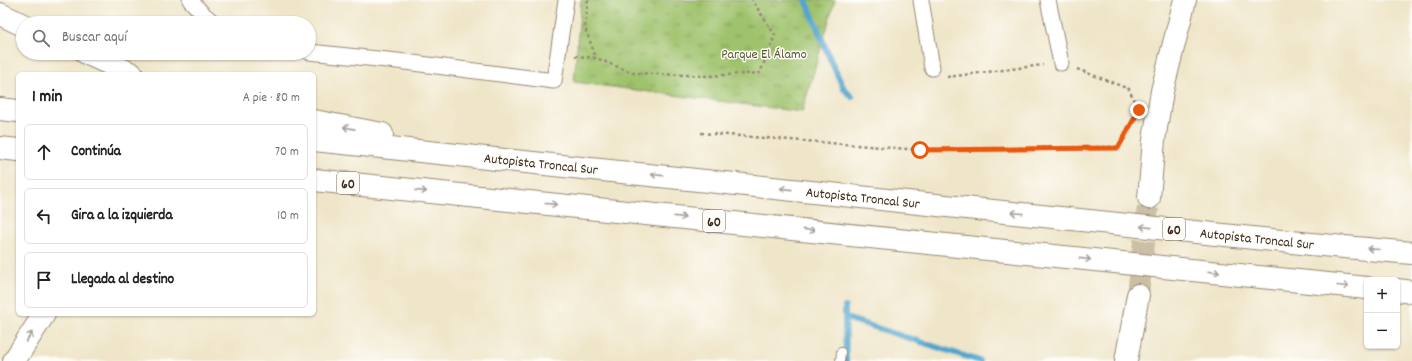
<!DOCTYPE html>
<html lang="es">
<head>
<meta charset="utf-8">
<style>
	body { margin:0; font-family:Dekko,sans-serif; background:#f6f6f6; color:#202124 }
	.controls { position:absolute; right:12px; bottom:12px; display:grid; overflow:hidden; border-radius:6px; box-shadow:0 1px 3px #0004 }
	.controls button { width:36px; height:36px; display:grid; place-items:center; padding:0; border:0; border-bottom:1px solid #e0e0e0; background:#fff; color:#202124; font:20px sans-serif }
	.stop { position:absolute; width:12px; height:12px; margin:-9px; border:3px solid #ea580c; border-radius:50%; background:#fff }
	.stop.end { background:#ea580c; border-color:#fff; box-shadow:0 1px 4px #0008 }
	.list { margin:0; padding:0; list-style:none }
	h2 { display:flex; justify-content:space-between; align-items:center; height:52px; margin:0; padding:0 16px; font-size:17px }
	h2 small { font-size:13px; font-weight:400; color:#757577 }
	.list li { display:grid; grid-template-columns:26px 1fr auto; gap:12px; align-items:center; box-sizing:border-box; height:56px; margin:0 8px 8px; padding:0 8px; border:1px solid #e0e0e0; border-radius:6px }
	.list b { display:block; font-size:15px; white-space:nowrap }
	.list em { font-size:13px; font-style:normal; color:#757577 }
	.icon { flex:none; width:22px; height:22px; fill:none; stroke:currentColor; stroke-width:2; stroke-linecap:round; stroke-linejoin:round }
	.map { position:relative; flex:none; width:1412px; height:361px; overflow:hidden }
	.search { position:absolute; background:#fff; box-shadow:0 1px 3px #0004; left:16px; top:16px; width:300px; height:44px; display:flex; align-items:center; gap:10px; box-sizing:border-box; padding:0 14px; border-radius:22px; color:#757577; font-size:15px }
	.panel { position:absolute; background:#fff; box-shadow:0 1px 3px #0004; left:16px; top:72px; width:300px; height:244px; border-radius:6px }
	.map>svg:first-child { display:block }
	.park { fill:url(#park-tufts); stroke:#6d7645 }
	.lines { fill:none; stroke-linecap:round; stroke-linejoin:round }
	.stream { stroke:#52a5cd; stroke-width:6 }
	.secondary-tunnel { stroke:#cbc0a6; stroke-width:22; stroke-dasharray:22 11; stroke-linecap:butt }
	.lane-casing { stroke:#958873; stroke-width:10 }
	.street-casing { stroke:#958873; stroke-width:17 }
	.secondary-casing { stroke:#958873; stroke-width:24 }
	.highway-casing { stroke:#958873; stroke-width:24 }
	.path { stroke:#958873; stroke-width:2.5; stroke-dasharray:3 3; stroke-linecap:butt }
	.lane { stroke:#fff; stroke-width:8 }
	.street { stroke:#fff; stroke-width:15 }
	.secondary { stroke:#fff; stroke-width:22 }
	.highway { stroke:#fff; stroke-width:22 }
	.oneway { stroke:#a79f9a }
	.route { stroke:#ea580c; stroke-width:5 }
	.labels { text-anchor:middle; stroke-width:3; stroke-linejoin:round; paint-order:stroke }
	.shield { fill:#fdfcf7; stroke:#75695f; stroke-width:1 }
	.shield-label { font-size:13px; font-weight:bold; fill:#3b2a1e }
	.park-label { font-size:14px; fill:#595835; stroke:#fdfcf7 }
	.street-label { font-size:14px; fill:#3b2a1e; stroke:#fdfcf7 }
</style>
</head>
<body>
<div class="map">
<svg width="1412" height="361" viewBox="0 0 1412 361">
	<defs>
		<pattern id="park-tufts" width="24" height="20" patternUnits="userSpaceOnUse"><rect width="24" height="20" fill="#9fc26c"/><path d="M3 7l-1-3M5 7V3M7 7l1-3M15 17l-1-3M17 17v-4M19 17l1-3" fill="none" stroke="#839e58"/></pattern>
	</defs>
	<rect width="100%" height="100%" fill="#fdfcf7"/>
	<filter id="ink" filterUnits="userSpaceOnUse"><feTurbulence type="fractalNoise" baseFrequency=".025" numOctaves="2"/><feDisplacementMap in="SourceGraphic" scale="8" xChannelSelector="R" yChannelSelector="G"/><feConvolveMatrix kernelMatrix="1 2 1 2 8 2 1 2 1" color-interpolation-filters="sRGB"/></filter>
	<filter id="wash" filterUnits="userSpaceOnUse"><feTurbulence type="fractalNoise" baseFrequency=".012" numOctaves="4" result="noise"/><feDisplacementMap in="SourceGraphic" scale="16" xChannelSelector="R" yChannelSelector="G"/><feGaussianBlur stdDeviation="0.9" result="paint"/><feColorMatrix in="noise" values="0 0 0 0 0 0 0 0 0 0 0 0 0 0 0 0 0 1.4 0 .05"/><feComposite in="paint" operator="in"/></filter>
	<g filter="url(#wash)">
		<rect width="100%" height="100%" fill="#efe5c8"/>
		<!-- park -->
		<path class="park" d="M581,0H835L802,112L574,82Z"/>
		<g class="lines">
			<!-- stream -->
			<path class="stream" d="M806,0L830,59L844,89L852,97
				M845,307L846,361
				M846,318L980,361"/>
		</g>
	</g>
	<g filter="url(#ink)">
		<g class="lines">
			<!-- secondary-tunnel -->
			<path class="secondary-tunnel" d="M1138,295L1149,198"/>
			<!-- lane casing -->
			<g class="lane-casing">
				<path id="lane" d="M840,361L841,352"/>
			</g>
			<!-- street casing -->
			<g class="street-casing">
				<path id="street" d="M190,0L202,13L214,23
					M921,0L932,68
					M1048,0L1061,63
					M309,52L397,61L554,81L566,0"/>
			</g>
			<!-- secondary casing -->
			<g class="secondary-casing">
				<path id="secondary" d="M1149,198L1154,140L1162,91L1185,0
					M1126,361L1138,295"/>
			</g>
			<!-- highway casing -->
			<g class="highway-casing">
				<path id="highway" d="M0,14L23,25
					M86,53L132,74
					M0,109L18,111
					M314,121L382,134
					M314,140L1311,244L1412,253
					M0,148L18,150
					M314,180L1367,288
					M1397,290L1412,292
					M14,361L44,314"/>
			</g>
			<!-- path -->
			<path class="path" d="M588,0L585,28L596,58
				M575,56L596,58L633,73L709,76L760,73L775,35L752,0
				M1077,69L1129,89L1137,107
				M947,77L1043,65
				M701,133L920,150L1118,147L1135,117"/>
			<!-- lane -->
			<use href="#lane" class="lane"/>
			<!-- street -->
			<use href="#street" class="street"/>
			<!-- secondary -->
			<use href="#secondary" class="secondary"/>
			<!-- highway -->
			<use href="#highway" class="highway"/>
		</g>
		<!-- one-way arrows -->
		<defs><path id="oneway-shaft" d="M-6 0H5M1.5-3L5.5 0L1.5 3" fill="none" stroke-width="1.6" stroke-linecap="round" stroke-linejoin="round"/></defs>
		<g class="oneway">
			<use href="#oneway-shaft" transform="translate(349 128) rotate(-169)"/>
			<use href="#oneway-shaft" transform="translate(657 175) rotate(-174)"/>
			<use href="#oneway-shaft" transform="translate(786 189) rotate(-174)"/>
			<use href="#oneway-shaft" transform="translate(421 191) rotate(6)"/>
			<use href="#oneway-shaft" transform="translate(551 204) rotate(6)"/>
			<use href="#oneway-shaft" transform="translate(1017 213) rotate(-174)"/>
			<use href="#oneway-shaft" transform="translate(680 217) rotate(6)"/>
			<use href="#oneway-shaft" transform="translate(1146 227) rotate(-174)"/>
			<use href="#oneway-shaft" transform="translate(809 230) rotate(6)"/>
			<use href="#oneway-shaft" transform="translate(1373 249) rotate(-175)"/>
			<use href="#oneway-shaft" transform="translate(1085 259) rotate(6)"/>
			<use href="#oneway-shaft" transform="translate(1214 272) rotate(6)"/>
			<use href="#oneway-shaft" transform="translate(1343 286) rotate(5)"/>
			<use href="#oneway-shaft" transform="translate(29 337) rotate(-58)"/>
		</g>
	</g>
	<g class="lines" filter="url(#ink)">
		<!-- route -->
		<path class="route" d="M920,150L1118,148L1139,110"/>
	</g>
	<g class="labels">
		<!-- shield labels -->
		<g class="shield">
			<rect x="337" y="172" width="22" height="22" rx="3"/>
			<rect x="703" y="210" width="22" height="22" rx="3"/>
			<rect x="1163" y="218" width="22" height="22" rx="3"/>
		</g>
		<g class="shield-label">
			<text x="348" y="188">60</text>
			<text x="714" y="226">60</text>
			<text x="1174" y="234">60</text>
		</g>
		<!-- park labels -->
		<g class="park-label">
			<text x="764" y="58">Parque El Álamo</text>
		</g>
		<!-- street labels -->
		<g class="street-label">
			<text transform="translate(541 163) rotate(6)" y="5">Autopista Troncal Sur</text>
			<text transform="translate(863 197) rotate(6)" y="5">Autopista Troncal Sur</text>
			<text transform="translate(1257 238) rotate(6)" y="5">Autopista Troncal Sur</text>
		</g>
	</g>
</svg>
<div class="controls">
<button>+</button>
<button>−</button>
</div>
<div class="stop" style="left:920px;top:150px"></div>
<div class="stop end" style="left:1139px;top:110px"></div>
<div class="search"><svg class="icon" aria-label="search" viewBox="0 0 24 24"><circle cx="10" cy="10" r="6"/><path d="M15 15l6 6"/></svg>Buscar aquí</div>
<section class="panel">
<h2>1 min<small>A pie · 80 m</small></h2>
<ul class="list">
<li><svg class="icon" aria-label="ahead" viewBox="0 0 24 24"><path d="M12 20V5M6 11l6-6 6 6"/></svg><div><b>Continúa</b></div><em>70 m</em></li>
<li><svg class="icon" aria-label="left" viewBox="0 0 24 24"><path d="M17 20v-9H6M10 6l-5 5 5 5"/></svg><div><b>Gira a la izquierda</b></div><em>10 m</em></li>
<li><svg class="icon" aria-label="arrive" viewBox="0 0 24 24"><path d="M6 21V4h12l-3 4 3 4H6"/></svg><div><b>Llegada al destino</b></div></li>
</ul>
</section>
</div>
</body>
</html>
